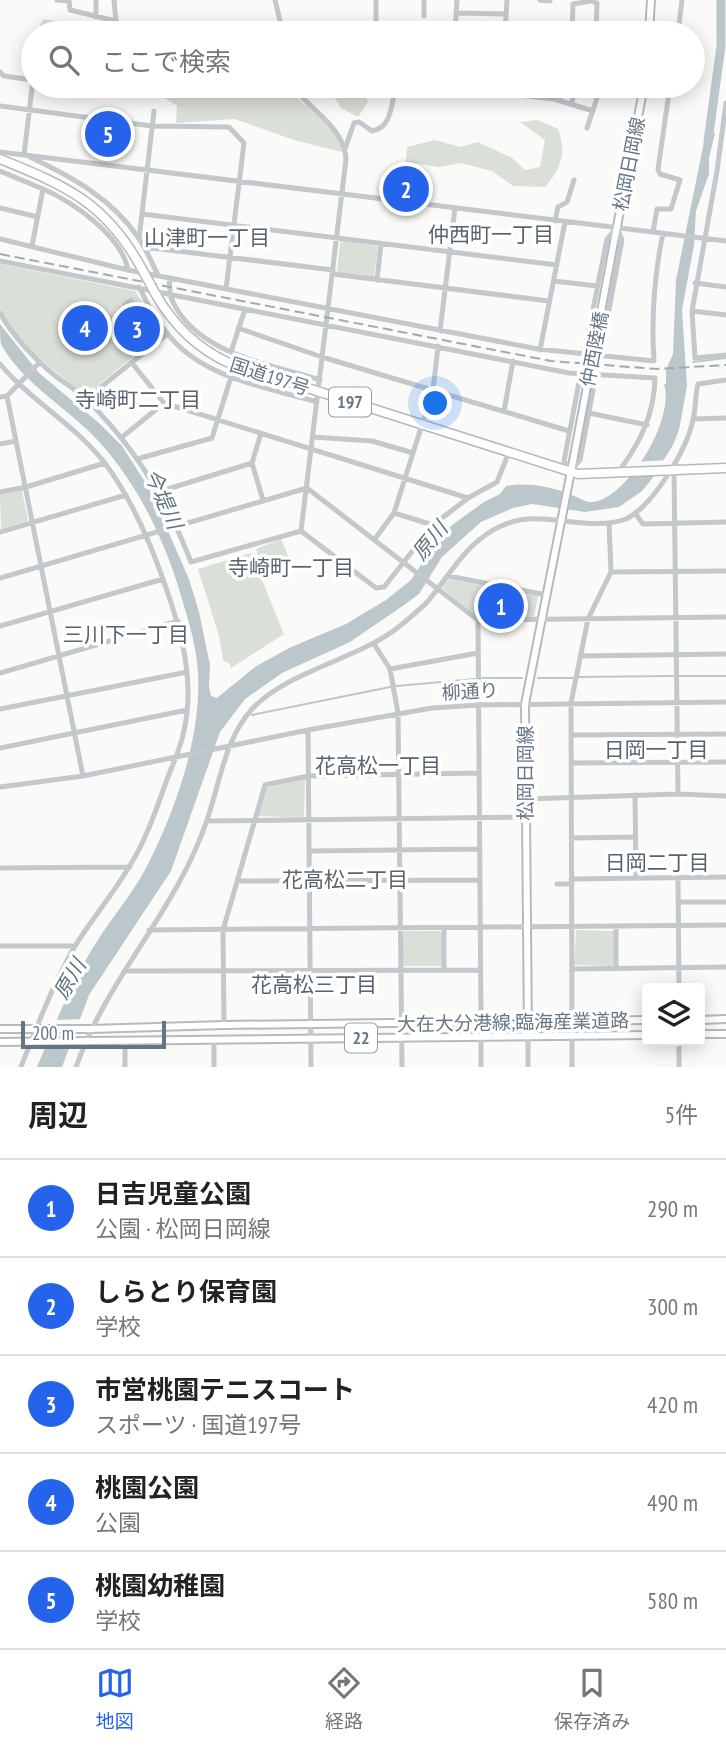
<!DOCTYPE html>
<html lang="ja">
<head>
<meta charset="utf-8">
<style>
	body { margin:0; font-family:"PT Sans Narrow","Noto Sans JP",sans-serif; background:#f2f2f2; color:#222 }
	.controls { position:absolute; right:21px; bottom:21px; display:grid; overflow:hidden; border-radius:7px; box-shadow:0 4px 18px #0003 }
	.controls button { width:63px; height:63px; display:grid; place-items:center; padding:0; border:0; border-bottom:2px solid #e0e0e0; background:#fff; color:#222; font:35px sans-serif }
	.scale { position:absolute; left:21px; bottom:18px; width:145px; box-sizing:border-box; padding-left:7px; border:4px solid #657683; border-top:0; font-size:19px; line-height:24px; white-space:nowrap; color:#657683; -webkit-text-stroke:5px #fff; paint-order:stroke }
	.you { position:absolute; left:436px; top:404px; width:24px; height:24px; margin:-18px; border:5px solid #fff; border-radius:50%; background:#1a73e8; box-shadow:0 0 0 10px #1a73e833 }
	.badge { display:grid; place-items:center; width:46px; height:46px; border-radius:50%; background:#2563eb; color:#fff; font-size:23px; font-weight:700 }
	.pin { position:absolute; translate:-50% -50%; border:4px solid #fff; box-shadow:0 2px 7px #0006 }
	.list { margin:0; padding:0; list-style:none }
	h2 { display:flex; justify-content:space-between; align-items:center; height:91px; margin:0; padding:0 28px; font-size:30px }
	h2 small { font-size:23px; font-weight:400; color:#767676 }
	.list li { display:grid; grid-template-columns:46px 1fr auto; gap:21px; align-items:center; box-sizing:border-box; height:98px; padding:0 28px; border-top:2px solid #e0e0e0 }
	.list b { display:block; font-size:26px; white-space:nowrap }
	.list p { margin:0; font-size:23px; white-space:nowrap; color:#767676 }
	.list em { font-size:23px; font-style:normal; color:#767676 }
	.icon { flex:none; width:38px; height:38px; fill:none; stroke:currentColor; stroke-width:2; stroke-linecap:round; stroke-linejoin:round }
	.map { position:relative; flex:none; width:726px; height:1067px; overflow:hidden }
	.search { position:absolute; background:#fff; box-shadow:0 4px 18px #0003; left:21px; right:21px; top:21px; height:77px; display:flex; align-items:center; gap:18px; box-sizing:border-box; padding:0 24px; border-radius:38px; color:#767676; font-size:26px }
	.sheet { height:581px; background:#fff }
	nav { display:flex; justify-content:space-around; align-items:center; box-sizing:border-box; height:98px; border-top:2px solid #e0e0e0; background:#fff; font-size:19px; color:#767676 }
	nav a { display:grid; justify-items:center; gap:4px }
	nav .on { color:#2563eb }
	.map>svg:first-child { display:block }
	.green { fill:#dadfd7 }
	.water { fill:#bbc7cb }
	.pier { fill:#fafaf8 }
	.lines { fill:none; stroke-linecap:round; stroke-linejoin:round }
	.stream { stroke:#bbc7cb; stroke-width:2 }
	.river { stroke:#bbc7cb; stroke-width:9 }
	.major-casing { stroke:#b5babe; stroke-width:10 }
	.highway-casing { stroke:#b4b9bd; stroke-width:11 }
	.minor { stroke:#c3c8cc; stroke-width:5 }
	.major { stroke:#fff; stroke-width:6 }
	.highway { stroke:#fff; stroke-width:8 }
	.rail { stroke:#a2aab0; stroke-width:2; stroke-dasharray:10 5; stroke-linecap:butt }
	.major-bridge-casing { stroke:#b5babe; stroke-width:10; stroke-linecap:butt }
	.highway-bridge-casing { stroke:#b4b9bd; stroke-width:11; stroke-linecap:butt }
	.major-bridge { stroke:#fff; stroke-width:6 }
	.highway-bridge { stroke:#fff; stroke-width:8 }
	.labels { text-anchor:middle; stroke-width:7; stroke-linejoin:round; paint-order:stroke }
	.shield { fill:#fff; stroke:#939fa8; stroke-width:2 }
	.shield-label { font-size:18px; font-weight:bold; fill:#657683 }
	.street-label { font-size:19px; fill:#657683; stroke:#fff }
	.neighbourhood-label { font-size:21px; fill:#57646e; stroke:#fff }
	.water-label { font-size:21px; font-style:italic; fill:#60757c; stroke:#fff }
</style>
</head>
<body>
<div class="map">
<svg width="726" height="1067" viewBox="0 0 726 1067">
	<rect width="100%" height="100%" fill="#fafaf8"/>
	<!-- green -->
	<path class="green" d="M43,19L126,32L158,33H40L38,31Z
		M62,86H146L147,93L125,91L124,94Z
		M162,86H243L263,94L266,86H288C302,110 340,123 342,152L294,140L235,119L176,123L177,106L160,95Z
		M338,86L362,87L368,102L358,117L341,108L331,92Z
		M538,120L558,129C567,152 561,169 545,187L513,186L492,171L461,163L439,167L406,162L407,147L435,140L460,147L478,142L512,158L525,170L540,167L545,140L520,122Z
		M342,241L378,246L374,277L337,273L340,242Z
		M0,264L135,291L162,333L86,395C64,379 6,335 0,309C0,296 0,278 0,264Z
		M22,490L28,521L1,529L0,494Z
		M281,539L290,560L265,572L256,549Z
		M251,553L284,634L231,668L230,664L223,660L219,636L198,569Z
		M449,579L538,596L534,617H478L443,589L442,587Z
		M302,779L305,780L304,818L258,816L266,788Z
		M576,930L614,931V964L612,966L574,965Z
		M404,931H440L442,933V966H402L401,933Z"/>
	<!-- water -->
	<path class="water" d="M706,132L715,133L709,158V174L696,211L694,245L682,310L687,386L679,430L673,445L651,480L642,491L619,507L585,512L532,504L513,508L481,522L442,557L419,594L404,605L350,642L282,673L245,699L220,732L171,871L89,995L62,1067H37C55,1025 71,982 96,943C111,918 132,895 146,868C177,808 207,723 196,655C193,633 185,610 179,589C163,537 138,486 102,445C73,411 22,384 1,344C0,339 0,330 0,324L39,373L99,423L122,446L149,488L189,579L199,612L210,665L209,686L211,696L217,698L255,667L289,648L346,624L386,600L411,580L436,542L452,525L484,502L500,494L506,486C527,482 554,487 574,496C582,499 586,503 594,502C630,495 675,418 664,384H666V370L673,354L676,280Z
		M131,297L142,311L133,318L122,304Z"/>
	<!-- pier -->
	<path class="pier" d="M668,460L658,475L625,477L636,462Z
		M83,1019L72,1049H41L53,1020Z"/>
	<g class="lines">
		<!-- stream -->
		<path class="stream" d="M693,362L726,358
			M679,676H726
			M578,677L673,676
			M482,678H522
			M538,678H573
			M396,686L475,679
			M252,715L390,687"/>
		<!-- river -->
		<path class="river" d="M708,141L721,46V0"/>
		<!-- major casing -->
		<g class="major-casing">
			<path id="major" d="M649,33L651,0
				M614,242L644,86
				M700,1020L726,1019
				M0,1029H90L224,1025L647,1020
				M700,1034H726
				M528,1036L525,704L574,456
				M0,1042L647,1035"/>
		</g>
		<!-- highway casing -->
		<g class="highway-casing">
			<path id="highway" d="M0,159C67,186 106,203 142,269
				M155,293C173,325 196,348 229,363L578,474L726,468"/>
		</g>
		<!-- minor -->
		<path class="minor" d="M57,0L69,1L70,10L116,21L114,0
			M96,0V17
			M275,0L283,33
			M540,0L550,1
			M456,13L506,14
			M424,16V0
			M376,25L455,27
			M376,33V0
			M455,33L457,0
			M505,33L507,0
			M572,33L573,4L591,1L597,3L596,33
			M628,33V28L649,29
			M678,33L682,0
			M0,72L4,76L33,80
			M293,86C310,111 344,126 346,159L301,531
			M487,86L492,92L554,99L593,111
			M551,86L550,94L560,98
			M726,103L717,171L692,311L695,358L726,355
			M571,104L577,86
			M0,106L152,126L229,127L244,143L226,289
			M587,128L601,86
			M345,149L354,123L359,122L372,131C393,127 390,104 397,86
			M0,152L726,241
			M24,155L33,80
			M30,157C72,177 111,198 138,237C146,249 152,263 158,275
			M0,171L43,189
			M0,208L38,217
			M142,214L557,265
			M555,221L558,207L567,202L574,180
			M653,232L657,209H671L680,180L660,174L658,169L670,86
			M0,239L128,270L538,349L654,361C651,317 654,277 663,233
			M139,239L154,111
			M32,246L43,189C73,202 122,236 128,270
			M144,247L333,270
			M0,261L569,373L655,378C654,413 642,439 622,467
			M333,274L549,301
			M169,278C170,285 169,293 172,300C196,354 270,364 320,380
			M377,280L381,244
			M554,281L597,286
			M695,283L726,287
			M139,287C147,303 155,319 167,333C201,378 266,387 317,402
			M692,311L726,315
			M0,313C13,336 33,357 53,374C64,383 77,390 87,400C133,445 168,502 191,562L301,531
			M238,328L322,357L569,431
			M440,331L455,208
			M540,350L565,222
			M231,352L245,309
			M584,355L607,239L617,228
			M600,357L622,240L617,228
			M132,363L164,403L468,498
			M0,364C31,401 74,424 104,462C132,499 150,541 165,585C182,633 196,684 183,735C179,752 171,768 165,785C155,813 145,842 129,867C113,894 92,919 75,946C53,984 37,1026 21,1067
			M581,372L564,461L570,471L580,460L596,374
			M7,396L83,776
			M0,397L7,396L40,362
			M86,399L167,334
			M504,411L513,361
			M589,413L647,425
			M693,419L726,418
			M261,433L252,463L263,500
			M313,437L372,441L413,453
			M121,438L164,403
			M0,444L16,441
			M137,459L212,438L231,377
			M674,470L678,794
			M307,488L478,620L726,617
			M0,492L26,487L105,463
			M158,492L252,463
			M394,513L433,525
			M635,513L643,524L726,522
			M301,531L376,588L384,587L433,525L468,498L497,482L509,452
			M0,532L126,495
			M374,540L394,513L433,390L438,346
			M611,572L726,571
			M448,576L547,595
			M0,578L307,488
			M478,620L481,1022
			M0,626L163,579
			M374,644L390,669L398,713L402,1067
			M580,656L726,654
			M390,669L478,653
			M0,673L178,621
			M0,709L187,672
			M308,730L311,1067
			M571,735L726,734
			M0,748L187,710
			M571,763L726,762
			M0,787L83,776L308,730L432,708L478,705L726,702
			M635,795L636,878
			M526,799L678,794L726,796
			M207,821L526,817
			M571,838L636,837
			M309,851L479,849
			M0,868L130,867
			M678,878L679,988
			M571,879L726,877
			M237,881L480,880
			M557,884H572
			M678,902H726
			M616,926V969
			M444,928V970
			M149,930L726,925
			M0,946H75
			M572,969L726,967
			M124,971L480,970
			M572,1021L571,703L588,619L611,572L609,523
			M224,1025L223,930L265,785L308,776L479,773
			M572,1035V1067
			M481,1036V1067
			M528,1036V1067
			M214,1039V1067
			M125,1040V1067
			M679,1041V1067
			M76,1067C107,978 177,910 207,820C220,783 225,737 253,708C290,670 357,660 400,626C409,618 420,610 428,601C450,575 467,541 501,526C529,513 554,521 584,523C597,524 613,524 626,519C653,506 687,449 693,420C696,408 695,396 698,384L726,380"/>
		<!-- major -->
		<use href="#major" class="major"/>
		<!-- highway -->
		<use href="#highway" class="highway"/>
		<!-- rail -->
		<path class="rail" d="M0,254L551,361L657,369L726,365"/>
		<!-- major-bridge casing -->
		<g class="major-bridge-casing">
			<path id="major-bridge" d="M574,456L614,242"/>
		</g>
		<!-- highway-bridge casing -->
		<g class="highway-bridge-casing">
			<path id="highway-bridge" d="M142,269L155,293"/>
		</g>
		<!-- major-bridge -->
		<use href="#major-bridge" class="major-bridge"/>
		<!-- highway-bridge -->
		<use href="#highway-bridge" class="highway-bridge"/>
	</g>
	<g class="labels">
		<!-- shield labels -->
		<g class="shield">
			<rect x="329" y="387.5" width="42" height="29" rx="5"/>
			<rect x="345" y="1023.5" width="32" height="29" rx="5"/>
		</g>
		<g class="shield-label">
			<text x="350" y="408">197</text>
			<text x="361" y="1044">22</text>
		</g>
		<!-- street labels -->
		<g class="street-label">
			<text transform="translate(629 164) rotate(-79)" y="7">松岡日岡線</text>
			<text transform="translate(594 349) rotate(-79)" y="7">仲西陸橋</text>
			<text transform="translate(270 376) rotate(18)" y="7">国道197号</text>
			<text transform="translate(470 691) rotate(-3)" y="7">柳通り</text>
			<text transform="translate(525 773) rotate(-90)" y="7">松岡日岡線</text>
			<text transform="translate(513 1022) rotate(-1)" y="7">大在大分港線;臨海産業道路</text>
		</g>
		<!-- neighbourhood labels -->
		<g class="neighbourhood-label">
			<text x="491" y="242">仲西町一丁目</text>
			<text x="207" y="245">山津町一丁目</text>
			<text x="138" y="407">寺崎町二丁目</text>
			<text x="291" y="575">寺崎町一丁目</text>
			<text x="126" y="642">三川下一丁目</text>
			<text x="656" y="757">日岡一丁目</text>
			<text x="378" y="773">花高松一丁目</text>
			<text x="657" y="870">日岡二丁目</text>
			<text x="345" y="887">花高松二丁目</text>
			<text x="314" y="992">花高松三丁目</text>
		</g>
		<!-- water labels -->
		<g class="water-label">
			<text transform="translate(163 499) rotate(66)" y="7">今堤川</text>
			<text transform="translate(430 541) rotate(-51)" y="7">原川</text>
			<text transform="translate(70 979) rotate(-60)" y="7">原川</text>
		</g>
	</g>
</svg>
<div class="controls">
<button><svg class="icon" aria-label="layers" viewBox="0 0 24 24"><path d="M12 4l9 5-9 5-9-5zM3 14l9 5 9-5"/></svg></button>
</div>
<div class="scale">200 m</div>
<div class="you"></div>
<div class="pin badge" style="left:501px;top:606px">1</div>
<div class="pin badge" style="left:406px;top:189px">2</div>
<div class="pin badge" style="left:137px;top:329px">3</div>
<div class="pin badge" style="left:85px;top:328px">4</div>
<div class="pin badge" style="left:108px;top:134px">5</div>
<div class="search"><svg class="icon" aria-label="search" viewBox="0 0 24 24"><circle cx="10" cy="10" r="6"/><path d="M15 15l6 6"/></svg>ここで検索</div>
</div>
<section class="sheet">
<h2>周辺<small>5件</small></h2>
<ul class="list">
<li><span class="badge">1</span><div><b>日吉児童公園</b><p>公園 · 松岡日岡線</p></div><em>290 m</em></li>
<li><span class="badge">2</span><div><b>しらとり保育園</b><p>学校</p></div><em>300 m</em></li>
<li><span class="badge">3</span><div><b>市営桃園テニスコート</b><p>スポーツ · 国道197号</p></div><em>420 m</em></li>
<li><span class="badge">4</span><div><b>桃園公園</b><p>公園</p></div><em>490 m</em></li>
<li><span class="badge">5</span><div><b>桃園幼稚園</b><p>学校</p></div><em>580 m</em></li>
</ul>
</section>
<nav>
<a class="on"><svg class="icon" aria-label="map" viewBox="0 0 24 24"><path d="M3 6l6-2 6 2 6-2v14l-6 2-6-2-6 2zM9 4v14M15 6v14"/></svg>地図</a>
<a><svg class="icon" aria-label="directions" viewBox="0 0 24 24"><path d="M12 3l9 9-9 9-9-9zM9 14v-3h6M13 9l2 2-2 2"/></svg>経路</a>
<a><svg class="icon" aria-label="saved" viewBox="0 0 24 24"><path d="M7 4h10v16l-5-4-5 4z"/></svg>保存済み</a>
</nav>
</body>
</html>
